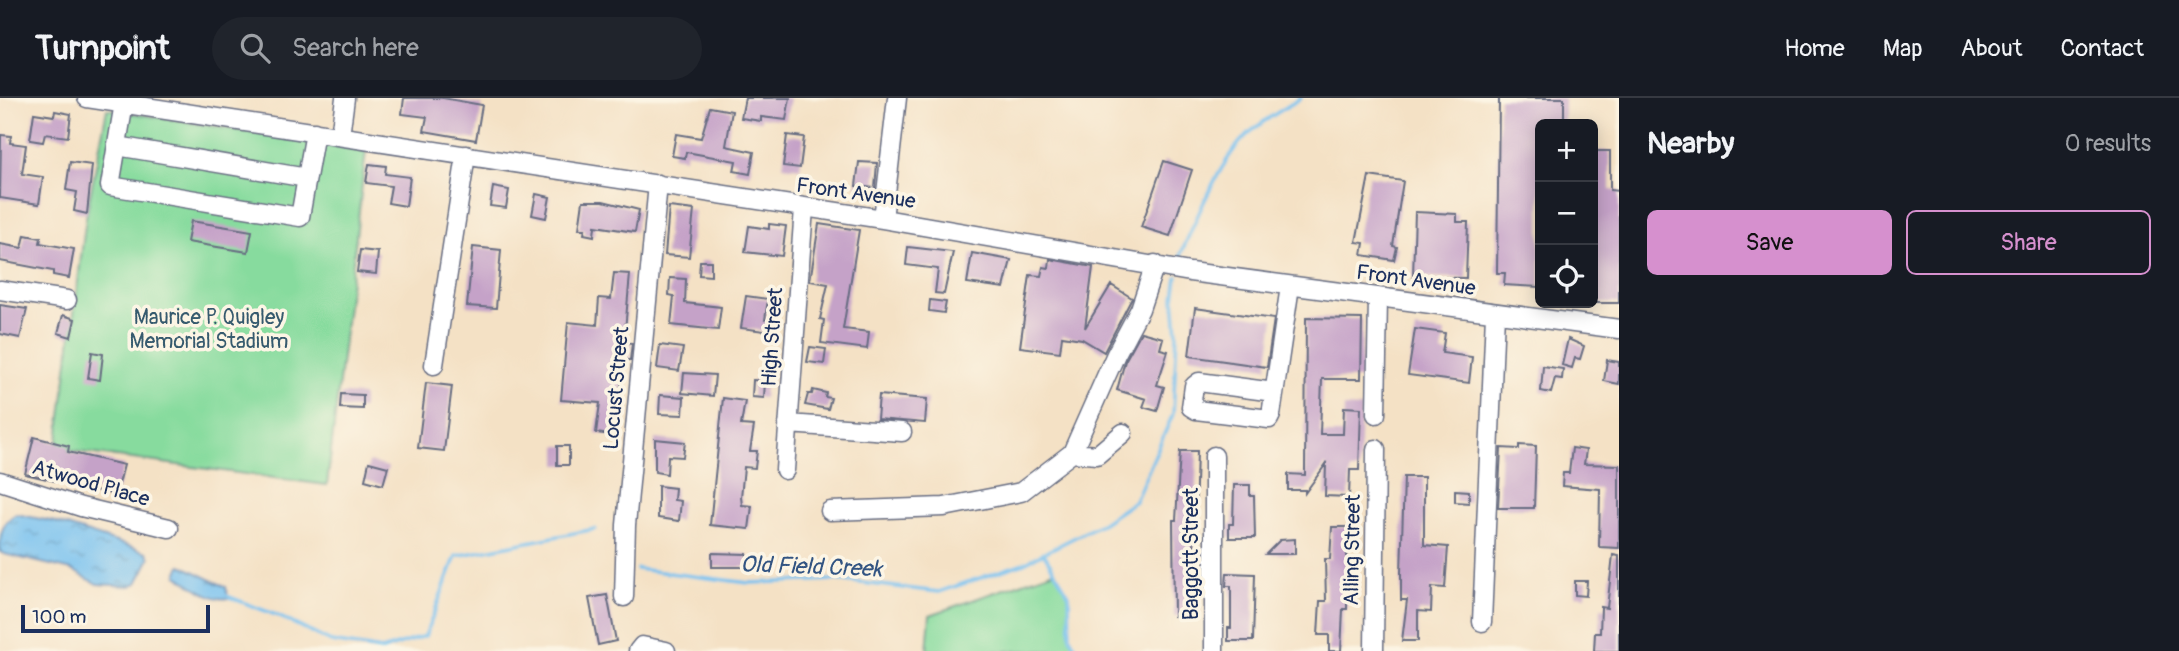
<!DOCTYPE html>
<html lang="en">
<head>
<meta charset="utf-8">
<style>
	body { margin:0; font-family:Pangolin,sans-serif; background:#20242c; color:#f1f3f6 }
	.controls { position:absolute; right:21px; top:21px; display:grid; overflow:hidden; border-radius:10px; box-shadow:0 4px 18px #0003 }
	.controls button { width:63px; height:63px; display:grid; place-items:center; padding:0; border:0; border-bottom:2px solid #363941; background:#171b24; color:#f1f3f6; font:35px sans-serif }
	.scale { position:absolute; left:21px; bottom:18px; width:189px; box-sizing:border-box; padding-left:7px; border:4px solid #1b2f5e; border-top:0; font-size:19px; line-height:24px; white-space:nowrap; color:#1b2f5e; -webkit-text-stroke:5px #fcf5e5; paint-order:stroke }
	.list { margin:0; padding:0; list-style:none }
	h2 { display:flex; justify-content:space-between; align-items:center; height:91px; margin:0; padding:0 28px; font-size:30px }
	h2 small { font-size:23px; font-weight:400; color:#9ea1a6 }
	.actions { display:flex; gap:14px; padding:21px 28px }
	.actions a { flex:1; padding:16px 0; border:2px solid #d690ce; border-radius:10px; text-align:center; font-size:24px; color:#d690ce }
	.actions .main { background:#d690ce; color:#111 }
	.icon { flex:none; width:38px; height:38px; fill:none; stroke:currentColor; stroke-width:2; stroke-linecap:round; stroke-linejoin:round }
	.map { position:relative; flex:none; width:1619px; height:553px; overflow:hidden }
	header { display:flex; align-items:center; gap:42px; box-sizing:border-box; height:98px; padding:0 35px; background:#171b24; border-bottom:2px solid #363941 }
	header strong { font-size:33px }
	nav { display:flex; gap:38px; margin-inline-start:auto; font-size:24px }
	.search { width:490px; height:63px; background:#20242c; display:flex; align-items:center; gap:18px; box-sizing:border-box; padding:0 24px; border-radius:38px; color:#9ea1a6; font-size:26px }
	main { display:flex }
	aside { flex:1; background:#171b24 }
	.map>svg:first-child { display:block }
	.park { fill:#87db9e; stroke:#51857e; stroke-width:2 }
	.water { fill:url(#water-ripples); stroke:#4978a7; stroke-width:2 }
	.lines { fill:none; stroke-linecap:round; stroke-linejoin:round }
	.stream { stroke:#77c1f0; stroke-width:3.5 }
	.building { fill:#c5a2c8 }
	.minor-casing { stroke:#676d82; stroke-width:21 }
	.minor { stroke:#fff; stroke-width:18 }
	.labels { text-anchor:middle; stroke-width:7; stroke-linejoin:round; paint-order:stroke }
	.street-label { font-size:21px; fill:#1b2f5e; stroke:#fcf5e5 }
	.park-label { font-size:21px; fill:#365a6e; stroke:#fcf5e5 }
	.water-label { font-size:23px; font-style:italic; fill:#325482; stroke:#fcf5e5 }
</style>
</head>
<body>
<header>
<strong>Turnpoint</strong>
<div class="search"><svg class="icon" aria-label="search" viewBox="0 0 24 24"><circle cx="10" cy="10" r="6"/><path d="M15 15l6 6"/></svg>Search here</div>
<nav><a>Home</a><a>Map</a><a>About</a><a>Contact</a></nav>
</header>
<main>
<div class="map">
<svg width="1619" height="553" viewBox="0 0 1619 553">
	<defs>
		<pattern id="water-ripples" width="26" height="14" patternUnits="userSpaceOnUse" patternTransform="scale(1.75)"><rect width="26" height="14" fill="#77c1f0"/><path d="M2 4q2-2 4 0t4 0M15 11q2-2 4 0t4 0" fill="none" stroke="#619dc6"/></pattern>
	</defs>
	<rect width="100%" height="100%" fill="#fcf5e5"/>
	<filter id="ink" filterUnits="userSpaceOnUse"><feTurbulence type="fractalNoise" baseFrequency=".0143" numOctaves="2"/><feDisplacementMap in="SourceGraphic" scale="14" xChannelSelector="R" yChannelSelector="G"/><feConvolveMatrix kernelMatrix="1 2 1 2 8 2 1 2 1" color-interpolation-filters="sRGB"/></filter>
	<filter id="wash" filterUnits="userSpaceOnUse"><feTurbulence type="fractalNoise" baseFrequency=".00686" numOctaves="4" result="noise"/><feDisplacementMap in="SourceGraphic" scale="28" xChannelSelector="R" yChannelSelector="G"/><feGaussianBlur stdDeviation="1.57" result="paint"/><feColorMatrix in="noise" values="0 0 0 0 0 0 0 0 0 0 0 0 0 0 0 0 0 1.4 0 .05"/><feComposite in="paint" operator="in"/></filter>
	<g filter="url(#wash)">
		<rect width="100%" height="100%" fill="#f4e1c5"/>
		<!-- park -->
		<path class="park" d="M107,11L366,53L327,387L57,351L86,119Z
			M1055,473L1069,497L1070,539L1078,553H927L930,517Z"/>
		<!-- water -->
		<path class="water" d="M16,416L55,424L147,454L150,460L137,485L130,488L97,486L72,472L4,456L0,454C0,437 1,425 16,416Z
			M181,467L226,489L228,500C214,504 189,486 177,477Z"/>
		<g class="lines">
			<!-- stream -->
			<path class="stream" d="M1179,167L1181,156C1197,119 1212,81 1236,49C1251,29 1280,13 1301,0
				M1043,454L1069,497L1070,539L1078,553
				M637,471L749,485L836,482L939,494L1024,465L1103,425L1135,403L1173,316L1177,235L1174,200L1177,179
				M227,498L276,517L331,544L382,552L425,538L456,458L595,431"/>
		</g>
		<g id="blocks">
			<!-- building -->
			<path class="building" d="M404,0H443L482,7L476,42L424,33L427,19L402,16Z
				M745,0H790L786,22L761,19V23L741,20Z
				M1499,0H1564V26H1540V189L1504,187L1505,175H1497Z
				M710,9L732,13L726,48L754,54L750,76L734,73L736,63L686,54L685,60L672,58L676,36L701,40Z
				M55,13L71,16L68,39L45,36L43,44L30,42L34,15L54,18Z
				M1,37L11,38L10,45L26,47L22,76L43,79L39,106L0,100Z
				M787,37L804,39L800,70L783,68Z
				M1593,53H1610V92L1619,93V205H1593Z
				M1164,63L1192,72L1170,138L1141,129Z
				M70,64L92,67L87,116L74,113L77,94L66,92Z
				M859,64L877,65L875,90L856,88Z
				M369,66L386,68L385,76L410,79L406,108L388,105L391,88L366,85Z
				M1369,78L1403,83L1393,148L1397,149L1394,162L1362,157L1364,145L1356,144Z
				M493,89L509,92L506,110L490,108Z
				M536,96L550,99L546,120L532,117Z
				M583,103H603L639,112L635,134L595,128L594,138L584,136L585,131H579Z
				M669,109L694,112L689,159L665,157Z
				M1415,114L1457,116V124H1468L1466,180L1413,179Z
				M191,123L252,133L248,154L187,144Z
				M769,126L786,128L782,158L745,154L749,128L769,131Z
				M819,126L859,132L843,231L869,234L867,251L821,245L824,222L820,221L828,186L810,183Z
				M25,137L41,140L40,145L74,151L69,180L53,177V173L0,163V146L22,150Z
				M473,149L501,152L496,210L467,208Z
				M908,149L953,154L944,196L935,195L938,171L906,167Z
				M360,152L378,154L376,176L357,174Z
				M972,155L1011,162L1004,190L967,185Z
				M1050,161L1093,169L1085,230L1111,187L1132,200L1104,254L1082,241L1062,238L1060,254L1020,249L1030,177L1041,178L1043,169L1049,170Z
				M700,163H711V178L699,177Z
				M614,175L630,176L624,244L632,245L630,262H623L620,306H614L611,337L596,335L600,305L561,302L568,224L597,227L599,200L611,201Z
				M670,180L686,181L685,205L721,209L718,232L671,227L674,198L669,197Z
				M746,198L768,201L765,222L773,223L772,234L741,230Z
				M930,202L946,204L944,215L929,213Z
				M0,207L27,211L20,240L0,236Z
				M1195,210L1274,221L1267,269L1189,258Z
				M63,217L75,221L71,239L58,235Z
				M1306,220L1362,221L1361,281H1322L1320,336H1343L1344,309L1361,310L1359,372H1350L1349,399L1325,398L1326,366L1305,395V392H1288V376L1305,377Z
				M1415,231L1445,235L1442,255L1472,259L1469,285L1408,277Z
				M1141,234L1163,240L1160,251L1168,253L1157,287L1164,289L1157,313L1143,309L1146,301L1117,292L1125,263Z
				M1568,241L1584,248L1580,261L1575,260L1572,270L1562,267Z
				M660,247L683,250L679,273L657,270Z
				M810,249L826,251L824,266L807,264Z
				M92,254L103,256L100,282L88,280Z
				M1607,262L1619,264V286L1604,283Z
				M1543,268L1563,271L1562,281L1555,280L1551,295L1541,293Z
				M684,275L715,277L713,298L682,295Z
				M753,282L765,283L764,300L752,299Z
				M426,285L452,288L444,353L418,350Z
				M813,292L826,295L825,299L831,300L828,311L805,307L808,296H812Z
				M341,296L363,297V311L340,310Z
				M660,297L684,299L683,317L659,316Z
				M879,297L927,301L925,325L877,321Z
				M723,300L745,303L741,327L754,328L750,353H757L755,370L744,369L741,399L742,407L752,408L749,431L710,427Z
				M34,339L69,348L68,354L124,367L116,397L25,376Z
				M655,341L685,344L683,359L668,358L667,376L655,374Z
				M1519,347L1536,348L1534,410H1498L1501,350L1519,351Z
				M557,348H569V367H557Z
				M1572,350L1586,352L1584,366L1619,367V450L1599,449L1600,391L1562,388L1563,375H1569Z
				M1180,353H1197L1192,519L1174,518L1173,422H1176Z
				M369,364L388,369L383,387L365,382Z
				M1404,379H1424V447L1448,449L1445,490L1432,489L1431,514L1418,513V543H1402L1407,502H1401V475Z
				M1234,387H1250V398H1254L1255,440H1229V426H1233Z
				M658,388L675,390L674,402L681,403L679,423L658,420Z
				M1455,392L1469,393V405L1455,404Z
				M1332,429H1347V511H1343L1341,553H1329V537H1318L1320,503H1326L1325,461H1330Z
				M1295,441V456H1266L1280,442Z
				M712,455L747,456V469H712Z
				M1613,457L1619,458V553H1594L1595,535H1600L1601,509L1607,510Z
				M1227,475L1255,476L1253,543H1228V530H1231V488H1226Z
				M1575,483H1587L1586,498L1575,497Z
				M607,497L616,543L598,547L589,500Z"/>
		</g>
	</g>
	<g filter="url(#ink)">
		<use href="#blocks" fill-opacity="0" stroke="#676d82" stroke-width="2"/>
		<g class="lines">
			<!-- minor casing -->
			<g class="minor-casing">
				<path id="minor" d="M87,0L883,121L1190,174L1619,231
					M124,5L110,88L300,119L315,34
					M340,38L345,0
					M117,48L307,80
					M883,121L897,0
					M0,192L67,202
					M434,267L466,57
					M1274,294L1199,284L1194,288L1191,309L1196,312L1269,321L1271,317L1290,188
					M1376,316L1378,200
					M788,326L902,334
					M1072,355L1097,357L1123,335
					M785,372L804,110
					M0,383L81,409L169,430
					M830,413L944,409L1021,394L1072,355L1116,256L1140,211L1155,166
					M624,499L626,427L658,86
					M1482,524L1495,216
					M638,553L642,548L666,553
					M1214,553V358
					M1374,553L1376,351"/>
			</g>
			<!-- minor -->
			<use href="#minor" class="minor"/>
		</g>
	</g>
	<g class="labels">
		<!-- street labels -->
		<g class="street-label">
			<text transform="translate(856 95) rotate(8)" y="7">Front Avenue</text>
			<text transform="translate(1416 182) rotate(8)" y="7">Front Avenue</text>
			<text transform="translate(772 239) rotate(-86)" y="7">High Street</text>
			<text transform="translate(616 290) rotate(-85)" y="7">Locust Street</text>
			<text transform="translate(91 385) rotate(16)" y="7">Atwood Place</text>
			<text transform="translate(1352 452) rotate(-89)" y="7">Alling Street</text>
			<text transform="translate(1191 456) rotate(-90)" y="7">Baggott Street</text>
		</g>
		<!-- park labels -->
		<g class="park-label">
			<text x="209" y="226">Maurice P. Quigley<tspan x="209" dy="24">Memorial Stadium</tspan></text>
		</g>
		<!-- water labels -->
		<g class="water-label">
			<text transform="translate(811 468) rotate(2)" y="8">Old Field Creek</text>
		</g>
	</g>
</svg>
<div class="controls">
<button>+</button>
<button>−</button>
<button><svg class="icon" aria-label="locate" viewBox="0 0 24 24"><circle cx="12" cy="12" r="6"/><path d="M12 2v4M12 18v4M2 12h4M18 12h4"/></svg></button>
</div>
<div class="scale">100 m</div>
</div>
<aside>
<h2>Nearby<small>0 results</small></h2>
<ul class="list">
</ul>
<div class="actions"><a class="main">Save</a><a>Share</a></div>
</aside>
</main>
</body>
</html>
